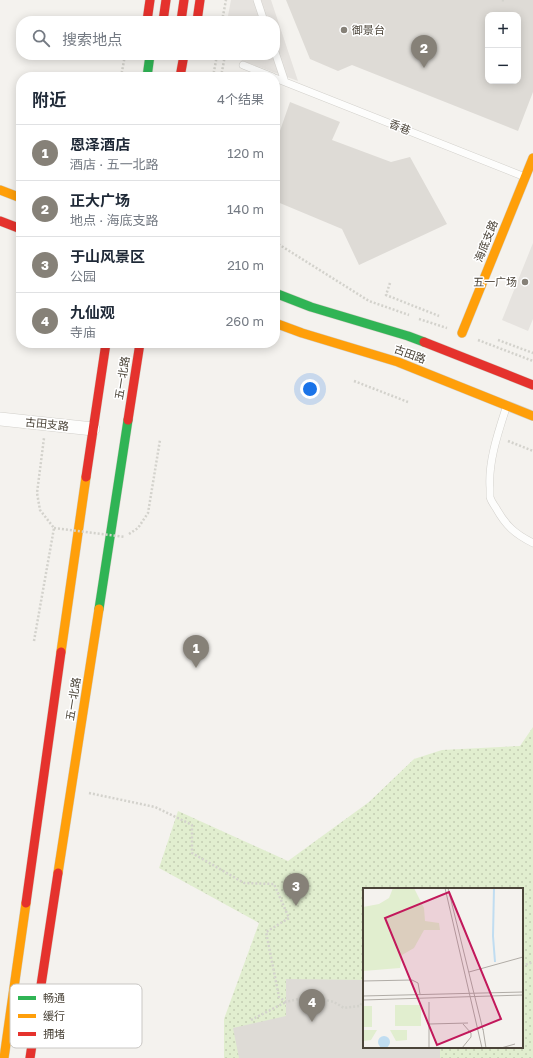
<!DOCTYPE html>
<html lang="zh">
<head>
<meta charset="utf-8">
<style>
	body { margin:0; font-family:"Golos Text","Noto Sans SC",sans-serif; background:#f2f2f3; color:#1f2937 }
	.controls { position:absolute; right:12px; top:12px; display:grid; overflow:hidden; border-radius:8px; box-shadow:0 2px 10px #0003 }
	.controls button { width:36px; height:36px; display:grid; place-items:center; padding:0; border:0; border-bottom:1px solid #e0e1e3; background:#fff; color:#1f2937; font:20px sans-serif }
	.you { position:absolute; left:310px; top:389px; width:14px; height:14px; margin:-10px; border:3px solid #fff; border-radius:50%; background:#1a73e8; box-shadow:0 0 0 6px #1a73e833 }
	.badge { display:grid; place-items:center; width:26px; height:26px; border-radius:50%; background:#868178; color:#fff; font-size:13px; font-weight:700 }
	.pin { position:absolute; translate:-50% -33px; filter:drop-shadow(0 1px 2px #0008) }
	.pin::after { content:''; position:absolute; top:21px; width:14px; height:12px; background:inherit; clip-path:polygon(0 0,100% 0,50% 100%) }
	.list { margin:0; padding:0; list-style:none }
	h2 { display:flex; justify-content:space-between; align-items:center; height:52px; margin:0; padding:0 16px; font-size:17px }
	h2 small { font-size:13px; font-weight:400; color:#747a83 }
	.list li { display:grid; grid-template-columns:26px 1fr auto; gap:12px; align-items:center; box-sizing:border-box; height:56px; padding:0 16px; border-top:1px solid #e0e1e3 }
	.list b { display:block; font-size:15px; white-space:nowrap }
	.list p { margin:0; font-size:13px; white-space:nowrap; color:#747a83 }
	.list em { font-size:13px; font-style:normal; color:#747a83 }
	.icon { flex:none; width:22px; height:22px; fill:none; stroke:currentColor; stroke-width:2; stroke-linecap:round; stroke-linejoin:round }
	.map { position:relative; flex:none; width:533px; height:1058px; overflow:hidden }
	.search { position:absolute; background:#fff; box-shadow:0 2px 10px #0003; left:16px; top:16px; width:264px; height:44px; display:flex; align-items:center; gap:10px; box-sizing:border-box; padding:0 14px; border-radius:16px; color:#747a83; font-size:15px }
	.panel { position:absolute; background:#fff; box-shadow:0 2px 10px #0003; left:16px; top:72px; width:264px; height:276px; border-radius:16px }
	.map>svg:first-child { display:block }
	.park { fill:url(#park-dots); fill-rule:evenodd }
	.parking { fill:#e6e3df }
	.building { fill:#dedbd6; fill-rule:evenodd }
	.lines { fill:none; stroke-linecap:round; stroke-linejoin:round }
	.lane-casing { stroke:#d2d0cb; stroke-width:8 }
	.street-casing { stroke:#d2d0cb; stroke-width:14 }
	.fast-casing { stroke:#d3cfc5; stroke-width:10 }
	.slow-casing { stroke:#d3cfc5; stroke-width:10 }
	.jam-casing { stroke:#d3cfc5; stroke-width:10 }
	.path { stroke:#d3d2cc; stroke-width:2.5; stroke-dasharray:2 2; stroke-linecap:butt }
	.lane { stroke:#fdfdfc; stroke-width:7 }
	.street { stroke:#fdfdfc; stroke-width:13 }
	.fast { stroke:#30b455; stroke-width:9 }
	.slow { stroke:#ff9f0a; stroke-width:9 }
	.jam { stroke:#e5322d; stroke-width:9 }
	.path-bridge { stroke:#d3d2cc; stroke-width:2.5; stroke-dasharray:2 2; stroke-linecap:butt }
	.poi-dot { fill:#868178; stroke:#fff; stroke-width:1.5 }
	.labels { text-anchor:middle; stroke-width:3; stroke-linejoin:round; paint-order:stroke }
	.poi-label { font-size:11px; fill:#4b4439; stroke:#fff; text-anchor:start }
	.street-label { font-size:11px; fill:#4b4439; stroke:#fff }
	.inset-river { fill:none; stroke:#c0ddf1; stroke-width:2 }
	.inset-road { fill:none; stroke:#b0aca6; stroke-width:1 }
	.view { fill:#c2185b; fill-opacity:0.15; stroke:#c2185b; stroke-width:2 }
	.inset-edge { fill:none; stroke:#4b4439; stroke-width:2 }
	.key { fill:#fff; stroke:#c9c7c4; stroke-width:1 }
	.key-label { font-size:11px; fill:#4b4439 }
</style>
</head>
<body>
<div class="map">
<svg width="533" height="1058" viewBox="0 0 533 1058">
	<defs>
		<pattern id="park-dots" width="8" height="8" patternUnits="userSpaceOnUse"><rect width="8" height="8" fill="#e1eecf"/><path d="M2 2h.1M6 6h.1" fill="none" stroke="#c3cdb2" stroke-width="1.8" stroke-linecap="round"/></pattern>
	</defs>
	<rect width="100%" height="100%" fill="#f4f2ee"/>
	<!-- park -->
	<path class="park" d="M533,727V1058H224V1019L259,923L159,868L178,811L288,861L369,802L414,759L442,750L520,746ZM364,889H522V1047H364Z"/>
	<!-- parking -->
	<path class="parking" d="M231,0H271L298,81L240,60L233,55H275V21H227Z
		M533,243V319L528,331L502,320Z"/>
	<!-- building -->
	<path class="building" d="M286,0H533V92L518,131L352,65L338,71L310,59ZM488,15H518V81H488Z
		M290,102L340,122L332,140L391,162L410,157L447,224L359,265L342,229L275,201V145Z
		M286,979L364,980V1047H440V1058H239L233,1028L286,1016Z"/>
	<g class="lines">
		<!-- lane casing -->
		<g class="lane-casing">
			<path id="lane" d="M257,0L264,21
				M275,52L285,82
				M243,65L273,77
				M275,78L525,177
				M506,408C498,433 488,462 490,488C490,491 490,495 490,497C491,501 494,505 496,508C506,526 515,534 533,543"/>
		</g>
		<!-- street casing -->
		<g class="street-casing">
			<path id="street" d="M0,419L93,429"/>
		</g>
		<!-- fast casing -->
		<g class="fast-casing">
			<path id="fast" d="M147,77L150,55
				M275,293L311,307L408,336L424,342
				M99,609L128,420"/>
		</g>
		<!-- slow casing -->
		<g class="slow-casing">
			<path id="slow" d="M0,190L21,198
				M275,323L302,333L398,362L533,416
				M462,333L533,158
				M61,652L86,477
				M58,873L99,609
				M4,1058L26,903"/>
		</g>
		<!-- jam casing -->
		<g class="jam-casing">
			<path id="jam" d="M147,21L150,0
				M163,21L166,0
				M181,21L184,0
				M197,21L200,0
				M180,77L184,55
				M0,221L21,229
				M424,342L533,385
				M128,420L140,343
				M86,477L106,343
				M26,903L61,652
				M30,1058L58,873"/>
		</g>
		<!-- path -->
		<path class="path" d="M502,0L505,1
			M222,21L226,0
			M121,77L125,55
			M213,77L217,55
			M221,77L225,55
			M275,242L369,301L409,315
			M390,283L386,295L439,316
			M419,319L447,328
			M478,340L533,361
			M498,340L533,353
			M354,381L408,402
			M508,441L533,451
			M129,534L138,528L148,513L160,440
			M34,641L54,528L40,510L37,493L44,438
			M89,793L155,807L192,825V853L244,883L274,884L289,918L266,932L279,997L286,1002L310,996L334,1002L344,1008L360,1006L364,1000
			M522,966L533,962
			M251,1020L286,1002"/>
		<!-- lane -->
		<use href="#lane" class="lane"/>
		<!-- street -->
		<use href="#street" class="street"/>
		<!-- fast -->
		<use href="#fast" class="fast"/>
		<!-- slow -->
		<use href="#slow" class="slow"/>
		<!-- jam -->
		<use href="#jam" class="jam"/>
		<!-- path-bridge -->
		<path class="path-bridge" d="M54,528L125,537"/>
	</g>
	<!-- markers -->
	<g class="poi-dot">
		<circle cx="344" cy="30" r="4"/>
		<circle cx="525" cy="282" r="4"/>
	</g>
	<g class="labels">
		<!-- poi labels -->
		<g class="poi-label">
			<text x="352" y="34">御景台</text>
			<text x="517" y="286" text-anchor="end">五一广场</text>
		</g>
		<!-- street labels -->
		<g class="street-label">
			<text transform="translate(400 127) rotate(22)" y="4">香巷</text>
			<text transform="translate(486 241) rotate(-68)" y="4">海底支路</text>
			<text transform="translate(410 354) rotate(20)" y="4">古田路</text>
			<text transform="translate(122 378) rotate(-81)" y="4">五一北路</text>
			<text transform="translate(47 424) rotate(6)" y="4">古田支路</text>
			<text transform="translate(73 699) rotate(-81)" y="4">五一北路</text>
		</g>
	</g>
	<!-- overview -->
	<g transform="translate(363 888)">
		<rect width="160" height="160" fill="#f4f2ee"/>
		<path d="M32,117H58V138H32ZM0,118H9V139H0ZM0,142H14L8,152L0,153ZM27,142H44V152L33,153Z" fill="#e1eecf"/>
		<path d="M30,0H51L61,20L62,33L76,35L77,42H61L51,60L39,67L37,80L0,83V19L16,16L26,10Z" fill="#e1eecf"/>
		<path d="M15 154a6 6 0 1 1 12 0a6 6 0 1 1-12 0Z" fill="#c0ddf1"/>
		<path class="inset-river" d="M131,0L130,48L132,74"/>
		<path class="inset-road" d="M82,0L119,160M85,0L120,142M106,84L160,69M0,93L49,92L55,95L57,106M0,108L160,104M0,112L160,107M66,136L105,135M120,141L123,160M66,160V114M99,160L108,149V145L100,136M138,160L152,156"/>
		<path class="view" d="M86,4L138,131L74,157L22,30Z"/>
		<rect width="160" height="160" class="inset-edge"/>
	</g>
	<!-- legend -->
	<rect x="10" y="984" width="132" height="64" rx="6" class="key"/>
	<rect x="18" y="996" width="18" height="4" fill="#30b455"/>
	<rect x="18" y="1014" width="18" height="4" fill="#ff9f0a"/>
	<rect x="18" y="1032" width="18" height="4" fill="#e5322d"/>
	<g class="key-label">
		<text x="43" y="1002">畅通</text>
		<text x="43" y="1020">缓行</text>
		<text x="43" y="1038">拥堵</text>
	</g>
</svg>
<div class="controls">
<button>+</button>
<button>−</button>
</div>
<div class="you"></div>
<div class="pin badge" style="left:196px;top:668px">1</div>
<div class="pin badge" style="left:424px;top:68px">2</div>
<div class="pin badge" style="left:296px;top:906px">3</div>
<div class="pin badge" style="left:312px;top:1022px">4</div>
<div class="search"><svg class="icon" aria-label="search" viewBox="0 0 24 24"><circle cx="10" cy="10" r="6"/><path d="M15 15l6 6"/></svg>搜索地点</div>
<section class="panel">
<h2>附近<small>4个结果</small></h2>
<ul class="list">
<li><span class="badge">1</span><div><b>恩泽酒店</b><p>酒店 · 五一北路</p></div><em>120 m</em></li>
<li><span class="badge">2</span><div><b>正大广场</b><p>地点 · 海底支路</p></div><em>140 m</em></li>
<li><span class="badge">3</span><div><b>于山风景区</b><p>公园</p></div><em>210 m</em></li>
<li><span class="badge">4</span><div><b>九仙观</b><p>寺庙</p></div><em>260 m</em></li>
</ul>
</section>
</div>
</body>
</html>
